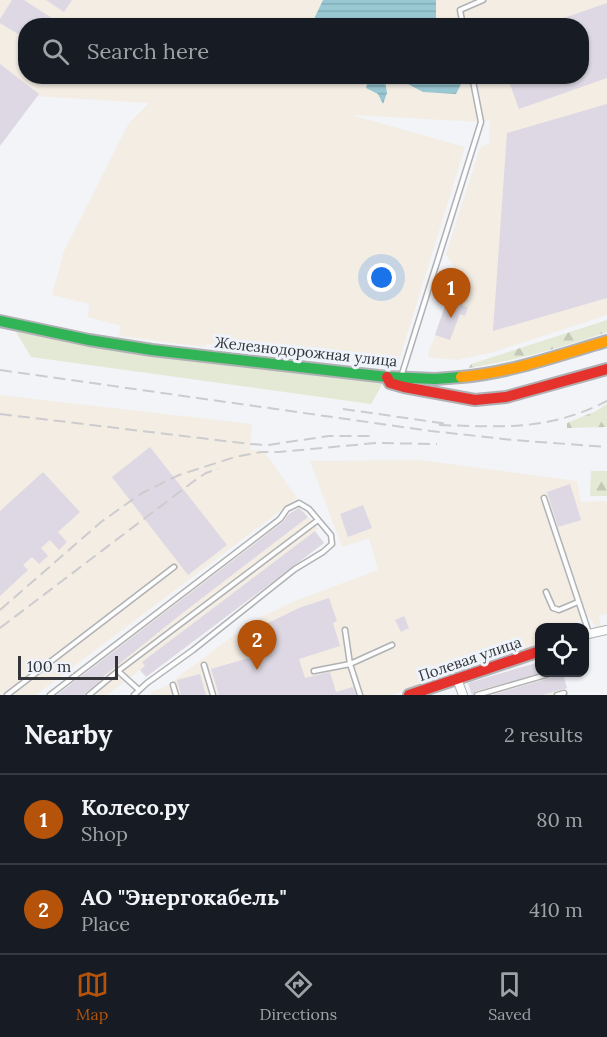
<!DOCTYPE html>
<html lang="en">
<head>
<meta charset="utf-8">
<style>
	body { margin:0; font-family:Lora,serif; background:#242831; color:#f1f3f6 }
	.controls { position:absolute; right:18px; bottom:18px; display:grid; overflow:hidden; border-radius:12px; box-shadow:0 2px 4px #0004 }
	.controls button { width:54px; height:54px; display:grid; place-items:center; padding:0; border:0; border-bottom:2px solid #363941; background:#171b24; color:#f1f3f6; font:30px sans-serif }
	.scale { position:absolute; left:18px; bottom:15px; width:100px; box-sizing:border-box; padding-left:6px; border:3px solid #333538; border-top:0; font-size:16px; line-height:21px; white-space:nowrap; color:#333538; -webkit-text-stroke:4px #eff3fb; paint-order:stroke }
	.you { position:absolute; left:382px; top:278px; width:21px; height:21px; margin:-15px; border:4px solid #fff; border-radius:50%; background:#1a73e8; box-shadow:0 0 0 9px #1a73e833 }
	.badge { display:grid; place-items:center; width:39px; height:39px; border-radius:50%; background:#b45309; color:#fff; font-size:20px; font-weight:700 }
	.pin { position:absolute; translate:-50% -50px; filter:drop-shadow(0 2px 3px #0008) }
	.pin::after { content:''; position:absolute; top:32px; width:21px; height:18px; background:inherit; clip-path:polygon(0 0,100% 0,50% 100%) }
	.list { margin:0; padding:0; list-style:none }
	h2 { display:flex; justify-content:space-between; align-items:center; height:78px; margin:0; padding:0 24px; font-size:26px }
	h2 small { font-size:20px; font-weight:400; color:#9ea1a6 }
	.list li { display:grid; grid-template-columns:39px 1fr auto; gap:18px; align-items:center; box-sizing:border-box; height:90px; padding:0 24px; border-top:2px solid #363941 }
	.list b { display:block; font-size:22px; white-space:nowrap }
	.list p { margin:0; font-size:20px; white-space:nowrap; color:#9ea1a6 }
	.list em { font-size:20px; font-style:normal; color:#9ea1a6 }
	.icon { flex:none; width:33px; height:33px; fill:none; stroke:currentColor; stroke-width:2; stroke-linecap:round; stroke-linejoin:round }
	.map { position:relative; flex:none; width:607px; height:695px; overflow:hidden }
	.search { position:absolute; background:#171b24; box-shadow:0 2px 4px #0004; left:18px; right:18px; top:18px; height:66px; display:flex; align-items:center; gap:15px; box-sizing:border-box; padding:0 21px; border-radius:24px; color:#9ea1a6; font-size:22px }
	.sheet { height:258px; background:#171b24 }
	nav { display:flex; justify-content:space-around; align-items:center; box-sizing:border-box; height:84px; border-top:2px solid #363941; background:#171b24; font-size:16px; color:#9ea1a6 }
	nav a { display:grid; justify-items:center; gap:3px }
	nav .on { color:#b45309 }
	.map>svg:first-child { display:block }
	.industrial { fill:#f3ede4; fill-rule:evenodd }
	.grass { fill:#e3e9d4 }
	.forest { fill:url(#forest-firs) }
	.water { fill:url(#water-rules) }
	.building { fill:#ddd8e3 }
	.lines { fill:none; stroke-linecap:round; stroke-linejoin:round }
	.lane-casing { stroke:#afb1b4; stroke-width:7 }
	.street-casing { stroke:#afb1b4; stroke-width:10 }
	.fast-casing { stroke:#afb1b4; stroke-width:14 }
	.slow-casing { stroke:#afb1b4; stroke-width:14 }
	.jam-casing { stroke:#afb1b4; stroke-width:14 }
	.lane { stroke:#fdfdfe; stroke-width:4 }
	.street { stroke:#fdfdfe; stroke-width:8 }
	.fast { stroke:#30b455; stroke-width:10 }
	.slow { stroke:#ff9f0a; stroke-width:10 }
	.jam { stroke:#e5322d; stroke-width:10 }
	.rail { stroke:#ccccce; stroke-width:2; stroke-dasharray:12 6; stroke-linecap:butt }
	.labels { text-anchor:middle; stroke-width:6; stroke-linejoin:round; paint-order:stroke }
	.street-label { font-size:15px; fill:#333538; stroke:#eff3fb }
</style>
</head>
<body>
<div class="map">
<svg width="607" height="695" viewBox="0 0 607 695">
	<defs>
		<pattern id="forest-firs" width="22" height="20" patternUnits="userSpaceOnUse" patternTransform="scale(1.5)"><rect width="22" height="20" fill="#e3e9d4"/><path d="M5 1l3.5 6h-7zM16 11l3.5 6h-7z" fill="#c3c8b7"/></pattern>
		<pattern id="water-rules" width="6" height="5" patternUnits="userSpaceOnUse" patternTransform="scale(1.5)"><rect width="6" height="5" fill="#99c8d3"/><path d="M0 2.5h6" fill="none" stroke="#84acb6"/></pattern>
	</defs>
	<rect width="100%" height="100%" fill="#f2f4f8"/>
	<!-- industrial -->
	<path class="industrial" d="M0,0H607V315L494,352L456,360L428,357L430,347H431L457,272L446,254L480,148L489,143L490,120L481,122L352,115L365,119L465,147L397,367L206,344L205,347L119,336L121,326L88,317L89,304L52,295L64,251L129,123L149,103L16,95L0,90ZM26,26H582V76H26Z
		M0,395L252,424L250,450H259L266,454L297,498L36,695H0Z
		M419,460L577,481L581,502L607,501V614L599,616L601,626L597,628L589,617L576,622V627L540,628L539,646L392,695H360L359,694L355,695H150L152,692L166,686L253,621L295,601L378,570L369,538L342,547L310,461Z
		M299,506L318,529L315,531L324,543L146,677L140,670L107,695H57Z
		M539,662L540,672L563,673L567,695H472L468,683Z"/>
	<!-- grass -->
	<path class="grass" d="M16,332L140,354L383,383L371,404L31,357Z"/>
	<!-- forest -->
	<path class="forest" d="M607,320V332C562,348 516,360 469,368L471,364Z
		M607,404V427L567,428V423L596,411Z
		M591,471H607V496H590Z"/>
	<!-- water -->
	<path class="water" d="M323,0H436V22L438,25H314V19Z
		M369,77H389L385,81L387,93L383,104L378,94L366,88Z
		M395,77H462V82L456,94L423,92Z"/>
	<!-- building -->
	<path class="building" d="M12,0H24L64,26H26V39L0,23V19Z
		M46,0H72L64,12Z
		M607,3V78L519,109L507,76H582V26L544,25Z
		M0,64L39,94L0,146Z
		M607,104V298L493,331L507,133Z
		M451,289L466,294L462,306L468,307L465,316L460,314L450,340L435,335L447,300L445,296L449,294Z
		M150,447L227,545L188,575L112,477Z
		M43,472L80,512L58,532L67,542L59,550L50,540L41,548L48,556L39,564L32,557L23,565L28,570L0,596V511Z
		M570,484L581,520L558,527L547,492Z
		M363,505L372,528L348,537L340,514Z
		M299,508L308,517L180,615L99,680L100,681L86,692L85,695H57L283,522L289,514Z
		M315,531L324,543L146,677L140,670L145,666L142,662Z
		M329,598L337,621L333,623L340,646L299,659L305,678L330,672L336,692L353,687L356,695H219L211,669L252,657L246,638L262,626L299,608Z
		M404,616L409,628L401,632L395,620Z
		M540,662V673L476,691L472,695L468,683Z
		M200,674L206,695H181L177,680Z
		M563,674L567,688L542,695H492Z"/>
	<g class="lines">
		<!-- lane casing -->
		<g class="lane-casing">
			<path id="lane" d="M463,26L460,10L483,0
				M401,377L481,122L472,76
				M544,498L589,633
				M546,592L553,608L559,610L578,602
				M345,630L350,664L360,695
				M204,665L213,695
				M118,671L139,690
				M314,671L350,664L392,645
				M173,685L176,695
				M7,695L174,567
				M50,695L280,519L287,509L299,503L309,509L331,535L332,544L323,552L295,569L193,650L147,683L134,695
				M89,695L118,671L318,520
				M477,695L556,672
				M557,695L564,693"/>
		</g>
		<!-- street casing -->
		<g class="street-casing">
			<path id="street" d="M584,635L607,630
				M457,679L463,695"/>
		</g>
		<!-- fast casing -->
		<g class="fast-casing">
			<path id="fast" d="M0,321L89,340L152,350L387,377L435,379L461,377"/>
		</g>
		<!-- slow casing -->
		<g class="slow-casing">
			<path id="slow" d="M461,377C510,373 559,355 607,341"/>
		</g>
		<!-- jam casing -->
		<g class="jam-casing">
			<path id="jam" d="M387,377L390,383L404,387L475,400L506,397L607,369
				M409,695L540,651"/>
		</g>
		<!-- lane -->
		<use href="#lane" class="lane"/>
		<!-- street -->
		<use href="#street" class="street"/>
		<!-- fast -->
		<use href="#fast" class="fast"/>
		<!-- slow -->
		<use href="#slow" class="slow"/>
		<!-- jam -->
		<use href="#jam" class="jam"/>
		<!-- rail -->
		<path class="rail" d="M0,370L431,431L513,440L607,447
			M343,409L448,424
			M0,414L250,444L268,445L329,436H375
			M439,425C504,427 548,431 607,401
			M0,610L101,522L142,493L179,475L235,457L261,452H279L376,443L437,444
			M0,628L194,481L206,473L218,469"/>
	</g>
	<g class="labels">
		<!-- street labels -->
		<g class="street-label">
			<text transform="translate(306 352) rotate(6)" y="5">Железнодорожная улица</text>
			<text transform="translate(470 659) rotate(-19)" y="5">Полевая улица</text>
		</g>
	</g>
</svg>
<div class="controls">
<button><svg class="icon" aria-label="locate" viewBox="0 0 24 24"><circle cx="12" cy="12" r="6"/><path d="M12 2v4M12 18v4M2 12h4M18 12h4"/></svg></button>
</div>
<div class="scale">100 m</div>
<div class="you"></div>
<div class="pin badge" style="left:451px;top:318px">1</div>
<div class="pin badge" style="left:257px;top:670px">2</div>
<div class="search"><svg class="icon" aria-label="search" viewBox="0 0 24 24"><circle cx="10" cy="10" r="6"/><path d="M15 15l6 6"/></svg>Search here</div>
</div>
<section class="sheet">
<h2>Nearby<small>2 results</small></h2>
<ul class="list">
<li><span class="badge">1</span><div><b>Колесо.ру</b><p>Shop</p></div><em>80 m</em></li>
<li><span class="badge">2</span><div><b>АО &quot;Энергокабель&quot;</b><p>Place</p></div><em>410 m</em></li>
</ul>
</section>
<nav>
<a class="on"><svg class="icon" aria-label="map" viewBox="0 0 24 24"><path d="M3 6l6-2 6 2 6-2v14l-6 2-6-2-6 2zM9 4v14M15 6v14"/></svg>Map</a>
<a><svg class="icon" aria-label="directions" viewBox="0 0 24 24"><path d="M12 3l9 9-9 9-9-9zM9 14v-3h6M13 9l2 2-2 2"/></svg>Directions</a>
<a><svg class="icon" aria-label="saved" viewBox="0 0 24 24"><path d="M7 4h10v16l-5-4-5 4z"/></svg>Saved</a>
</nav>
</body>
</html>
